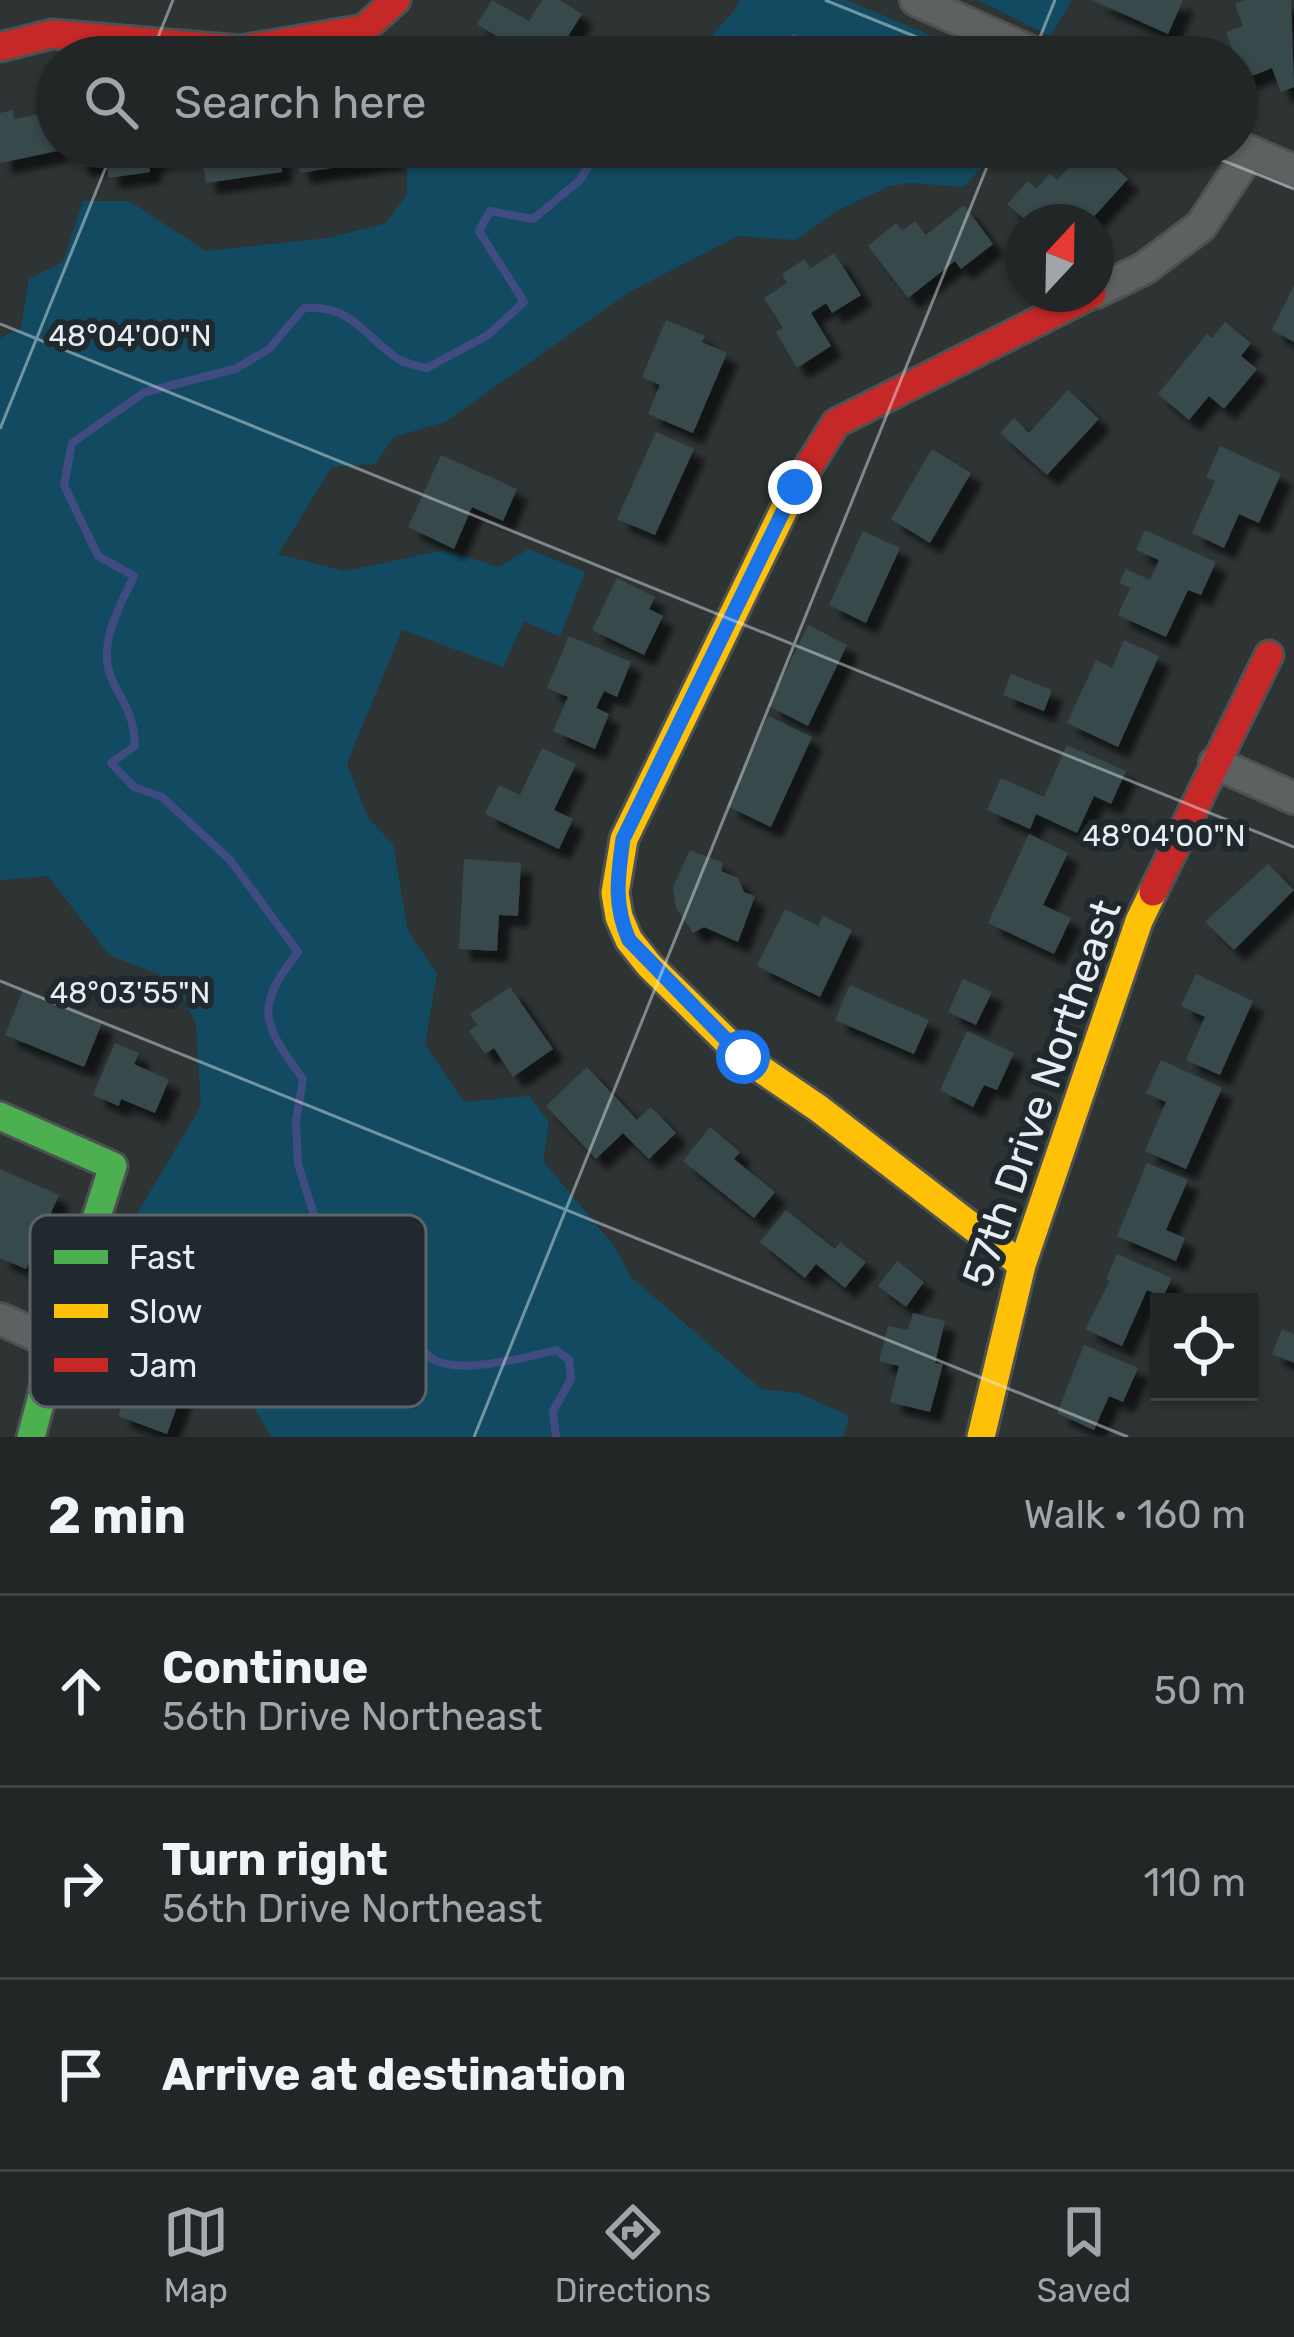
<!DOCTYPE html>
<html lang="en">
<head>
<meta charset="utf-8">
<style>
	body { margin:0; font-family:Rubik,sans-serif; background:#2a2e2f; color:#f1f3f6 }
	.controls { position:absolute; right:36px; bottom:36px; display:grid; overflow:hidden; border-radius:0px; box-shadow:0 3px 9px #0004 }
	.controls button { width:108px; height:108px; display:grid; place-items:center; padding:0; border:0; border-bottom:3px solid #3f4344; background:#222627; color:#f1f3f6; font:60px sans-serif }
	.compass { position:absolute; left:1006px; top:204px; width:108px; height:108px; border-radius:50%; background:#222627; box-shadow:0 3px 9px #0004; rotate:22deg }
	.stop { position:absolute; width:36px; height:36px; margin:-27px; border:9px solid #1a73e8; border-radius:50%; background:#fff }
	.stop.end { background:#1a73e8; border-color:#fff; box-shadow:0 3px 12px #0008 }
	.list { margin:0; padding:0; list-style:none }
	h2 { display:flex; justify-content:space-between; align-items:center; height:156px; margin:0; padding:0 48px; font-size:51px }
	h2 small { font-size:39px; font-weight:400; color:#a2a5a7 }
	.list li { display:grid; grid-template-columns:78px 1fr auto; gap:36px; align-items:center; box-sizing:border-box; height:192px; padding:0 48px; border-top:3px solid #3f4344 }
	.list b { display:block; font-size:45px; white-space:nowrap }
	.list p { margin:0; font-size:39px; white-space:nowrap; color:#a2a5a7 }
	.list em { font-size:39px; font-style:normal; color:#a2a5a7 }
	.icon { flex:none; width:66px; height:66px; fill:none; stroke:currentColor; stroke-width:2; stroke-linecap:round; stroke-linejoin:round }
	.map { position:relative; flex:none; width:1294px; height:1437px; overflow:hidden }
	.search { position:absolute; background:#222627; box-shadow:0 3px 9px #0004; left:36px; right:36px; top:36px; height:132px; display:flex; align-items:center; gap:30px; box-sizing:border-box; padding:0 42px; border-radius:66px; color:#a2a5a7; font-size:45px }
	.sheet { height:732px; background:#222627 }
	nav { display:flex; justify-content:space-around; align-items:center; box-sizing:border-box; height:168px; border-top:3px solid #3f4344; background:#222627; font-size:33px; color:#a2a5a7 }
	nav a { display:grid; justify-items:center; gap:6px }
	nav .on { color:#a6acae }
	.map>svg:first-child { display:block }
	.green { fill:#124b61 }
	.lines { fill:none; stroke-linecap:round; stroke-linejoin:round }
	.stream { stroke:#404c81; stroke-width:8 }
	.building { fill:#384a4c; filter:url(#shadow) }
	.street-casing { stroke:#4d5152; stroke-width:36 }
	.fast-casing { stroke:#4d5152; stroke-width:33 }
	.slow-casing { stroke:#4d5152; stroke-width:33 }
	.jam-casing { stroke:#4d5152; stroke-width:33 }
	.street { stroke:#5d6162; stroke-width:30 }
	.fast { stroke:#4caf50; stroke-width:27 }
	.slow { stroke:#ffc107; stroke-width:27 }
	.jam { stroke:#c62828; stroke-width:27 }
	.route { stroke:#1a73e8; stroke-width:15 }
	.ticks { fill:none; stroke:#e7edf0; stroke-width:3; stroke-opacity:0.45 }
	.labels { text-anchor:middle; stroke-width:12; stroke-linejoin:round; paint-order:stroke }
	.street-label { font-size:42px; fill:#e7edf0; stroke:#202a2e }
	.key { fill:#202a2e; stroke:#5c6468; stroke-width:3 }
	.key-label { font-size:33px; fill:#e7edf0 }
	.ticks-label { font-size:30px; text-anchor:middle; fill:#e7edf0; stroke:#202a2e; stroke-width:12; stroke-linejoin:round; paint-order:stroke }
</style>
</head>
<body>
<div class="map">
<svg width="1294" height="1437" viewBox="0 0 1294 1437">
	<defs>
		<filter id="shadow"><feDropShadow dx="11" dy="11" stdDeviation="3" flood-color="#0009"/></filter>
	</defs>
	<rect width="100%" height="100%" fill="#2e3334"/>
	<!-- green -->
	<path class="green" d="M739,0H846L983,57H692L735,10Z
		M978,0H1072L1050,36Z
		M407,147H482L487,158L523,147H1002L963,187L911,183L890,186L836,211L796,240L738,236L631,291L445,422L394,437L375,464L332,467L278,554L345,571L445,550L499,567L529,549L585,572L560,637L524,621L503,667L402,630L347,763L368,818L393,844L408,932L437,973L425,1044L464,1102L529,1096L549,1122L543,1161L614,1246L631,1277L761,1389L798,1393L849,1416L843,1437H272L224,1361L98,1315L132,1222L201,1106L196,1023L173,980L109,955L48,876L0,880V338L21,328L29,279L63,262L83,201H129L206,251L328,238L386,223L407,194Z"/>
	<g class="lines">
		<!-- stream -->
		<path class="stream" d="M769,57L794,38L827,57
			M911,57L923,40
			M556,1437L553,1411L571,1379L569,1360L556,1350C528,1357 456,1376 431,1358C418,1348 409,1322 401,1308L380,1309L345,1250L319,1231L298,1164L296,1121L303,1079C263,1024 253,1009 298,952L230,860L162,797L134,787L111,763L135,746C133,715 128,711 114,684C95,647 118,610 134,576L98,556L64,485L72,443L145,392L235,369L269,349L304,308C352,304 364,336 398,359C406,364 418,366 427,368L488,335L524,302L479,231L490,211L533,219L579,181L601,147"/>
	</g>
	<!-- building -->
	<path class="building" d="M492,0L529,21L542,0H560L582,14L555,57H544L520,41L515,48L477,24Z
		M1092,0H1183L1168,34Z
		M1245,0H1291L1294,87L1281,92L1272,68L1244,79L1226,32L1243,26L1235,4Z
		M13,110L14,119L56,111L57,151L0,163V113Z
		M76,147H166L167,154L155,156L156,162H150V172L108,178L107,162L79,166Z
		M201,147H278L282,172L206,183Z
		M295,147H391L394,158L300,173Z
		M1074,147H1093L1128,179L1089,222H1028L1007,204L1028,181L1036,189L1050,174L1057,180L1073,163L1066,156Z
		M964,205L993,244L961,269L955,261L908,298L868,246L896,223L902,231L915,221L926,235Z
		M834,253L861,295L832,313L826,303L811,313L831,346L797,368L776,332L783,328L764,298L787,283L782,274L805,259L810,269Z
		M1294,286V342L1272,330Z
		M666,320L705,336L702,342L727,353L693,433L648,414L660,385L642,377Z
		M1225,322L1251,343L1241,356L1257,369L1224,409L1209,396L1189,420L1158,394L1207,334L1212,338Z
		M1068,390L1099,419L1047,475L1000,433L1014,418L1029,433Z
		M656,432L694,449L655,535L617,519Z
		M1220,446L1281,474L1259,523L1239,514L1224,548L1192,533L1215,481L1206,477Z
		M932,449L971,473L930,543L891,519Z
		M441,455L517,489L503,521L472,507L454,549L408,527Z
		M1145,530L1216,562L1201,595L1188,590L1166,637L1118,615L1130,588L1119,583L1126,569L1150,580L1159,560L1136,550Z
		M863,531L900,548L866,623L829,605Z
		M617,578L655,597L649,609L663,616L644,655L592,630Z
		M808,625L847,645L808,726L769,706Z
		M569,636L631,662L617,697L604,691L596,708L609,714L595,749L553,731L568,697L547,688Z
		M1124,640L1159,656L1118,747L1067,723L1096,660L1112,668Z
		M1011,674L1052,690L1044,711L1003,695Z
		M768,716L812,737L771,827L727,806Z
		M1067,745L1126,771L1111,804L1094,796L1077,833L1036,814L1030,829L987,810L1001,778L1044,797Z
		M542,748L576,764L554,810L573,819L559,849L485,814L499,785L520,795Z
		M1029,834L1068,853L1043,905L1071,918L1054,954L988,923Z
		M690,850L723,863L721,871L738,878L744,892L755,896L738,942L704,927L693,933L676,908L673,887Z
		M464,859L521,863L518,916L499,915L497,951L459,949Z
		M1268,864L1294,890L1234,950L1205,922Z
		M785,909L818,926L823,916L852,930L820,997L757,966Z
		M1196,974L1253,1001L1220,1075L1186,1060L1205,1017L1181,1006Z
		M963,979L992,992L976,1025L948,1012Z
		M850,985L929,1020L914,1054L835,1020Z
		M510,987L553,1049L513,1077L494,1048L485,1054L469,1031L477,1025L470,1014Z
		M23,990L102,1023L84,1067L5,1035Z
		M967,1031L1014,1053L997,1090L984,1085L973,1107L940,1090Z
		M115,1043L139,1053L134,1064L169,1080L155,1113L121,1099L119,1106L93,1095Z
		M1161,1060L1222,1088L1186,1169L1145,1151L1166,1102L1146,1093Z
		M587,1067L637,1120L651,1107L676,1133L649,1159L623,1133L596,1159L546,1106Z
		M710,1127L740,1152L734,1159L775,1192L754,1218L683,1161Z
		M1147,1163L1188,1180L1166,1230L1185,1238L1176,1261L1117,1236Z
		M0,1169L59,1195L26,1269L0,1258Z
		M786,1210L835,1249L840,1242L866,1262L845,1288L816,1264L805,1278L760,1242Z
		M1117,1254L1172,1278L1163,1297L1147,1290L1122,1346L1085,1329L1110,1281L1106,1279Z
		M897,1261L924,1282L906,1307L878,1286Z
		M913,1313L945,1321L935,1363L943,1364L930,1412L890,1402L899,1366L879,1361L888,1326L908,1330Z
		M1282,1329L1294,1334V1363L1272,1354Z
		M125,1338L193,1363L167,1434L118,1416L129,1386L139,1389L142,1380L113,1369Z
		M1084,1345L1138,1368L1123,1402L1109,1396L1094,1430L1057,1413Z"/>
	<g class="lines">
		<!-- street casing -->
		<g class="street-casing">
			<path id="street" d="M916,0L1042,57
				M1237,146L1294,171
				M1096,292L1145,268L1201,226L1250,152
				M1215,763L1294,798
				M0,1319L56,1344"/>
		</g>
		<!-- fast casing -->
		<g class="fast-casing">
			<path id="fast" d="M0,1116L113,1166L56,1344L31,1437"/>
		</g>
		<!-- slow casing -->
		<g class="slow-casing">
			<path id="slow" d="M792,493L624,839L615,893L619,917L629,940L649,965L743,1057L818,1108L1022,1265
				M981,1437L1022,1265L1139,921L1153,892"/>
		</g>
		<!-- jam casing -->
		<g class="jam-casing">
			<path id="jam" d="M0,47L52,34L240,50L364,29L396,0
				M792,493L836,423L1092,294
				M1153,892L1269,655"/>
		</g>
		<!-- street -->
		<use href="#street" class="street"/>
		<!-- fast -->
		<use href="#fast" class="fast"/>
		<!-- slow -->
		<use href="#slow" class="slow"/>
		<!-- jam -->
		<use href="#jam" class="jam"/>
	</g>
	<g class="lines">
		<!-- route -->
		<path class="route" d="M743,1057L629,940C613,904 618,876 623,839L795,487"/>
	</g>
	<!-- ticks -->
	<path class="ticks" d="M825,0L966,57M150,57L173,0M1032,57L1055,0M1189,147L1294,189M0,324L1294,847M0,429L114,147M0,981L1128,1437M474,1437L995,147"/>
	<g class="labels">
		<!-- street labels -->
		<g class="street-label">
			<text transform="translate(1041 1093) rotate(-71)" y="15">57th Drive Northeast</text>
		</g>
	</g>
	<!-- legend -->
	<rect x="30" y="1215" width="396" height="192" rx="18" class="key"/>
	<rect x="54" y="1250" width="54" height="14" fill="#4caf50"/>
	<rect x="54" y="1304" width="54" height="14" fill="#ffc107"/>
	<rect x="54" y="1358" width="54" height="14" fill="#c62828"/>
	<g class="key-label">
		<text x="129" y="1269">Fast</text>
		<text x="129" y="1323">Slow</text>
		<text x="129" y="1377">Jam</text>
	</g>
	<g class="ticks-label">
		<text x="130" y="346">48°04'00"N</text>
		<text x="1164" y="846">48°04'00"N</text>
		<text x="130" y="1003">48°03'55"N</text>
	</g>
</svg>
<div class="controls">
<button><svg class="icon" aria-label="locate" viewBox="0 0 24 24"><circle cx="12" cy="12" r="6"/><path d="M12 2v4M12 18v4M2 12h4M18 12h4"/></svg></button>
</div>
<svg class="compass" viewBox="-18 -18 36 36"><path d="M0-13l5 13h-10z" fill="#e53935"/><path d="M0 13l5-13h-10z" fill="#a2a5a7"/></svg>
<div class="stop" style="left:743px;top:1057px"></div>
<div class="stop end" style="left:795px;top:487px"></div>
<div class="search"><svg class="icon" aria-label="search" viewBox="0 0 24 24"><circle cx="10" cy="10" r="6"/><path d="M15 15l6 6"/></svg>Search here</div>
</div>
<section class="sheet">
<h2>2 min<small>Walk · 160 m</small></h2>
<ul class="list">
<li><svg class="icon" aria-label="ahead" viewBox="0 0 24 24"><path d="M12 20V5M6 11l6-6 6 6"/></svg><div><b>Continue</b><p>56th Drive Northeast</p></div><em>50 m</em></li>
<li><svg class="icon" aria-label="right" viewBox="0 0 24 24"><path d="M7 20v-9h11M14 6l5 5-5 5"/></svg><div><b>Turn right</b><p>56th Drive Northeast</p></div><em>110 m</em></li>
<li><svg class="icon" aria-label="arrive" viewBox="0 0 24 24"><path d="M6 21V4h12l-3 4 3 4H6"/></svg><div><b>Arrive at destination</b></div></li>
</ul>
</section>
<nav>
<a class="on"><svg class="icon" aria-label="map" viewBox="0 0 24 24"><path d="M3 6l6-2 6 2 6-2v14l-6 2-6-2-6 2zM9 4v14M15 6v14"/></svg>Map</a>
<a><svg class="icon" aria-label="directions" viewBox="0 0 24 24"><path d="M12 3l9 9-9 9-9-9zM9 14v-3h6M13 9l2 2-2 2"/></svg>Directions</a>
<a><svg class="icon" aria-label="saved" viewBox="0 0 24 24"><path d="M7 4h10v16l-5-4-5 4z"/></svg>Saved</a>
</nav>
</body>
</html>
